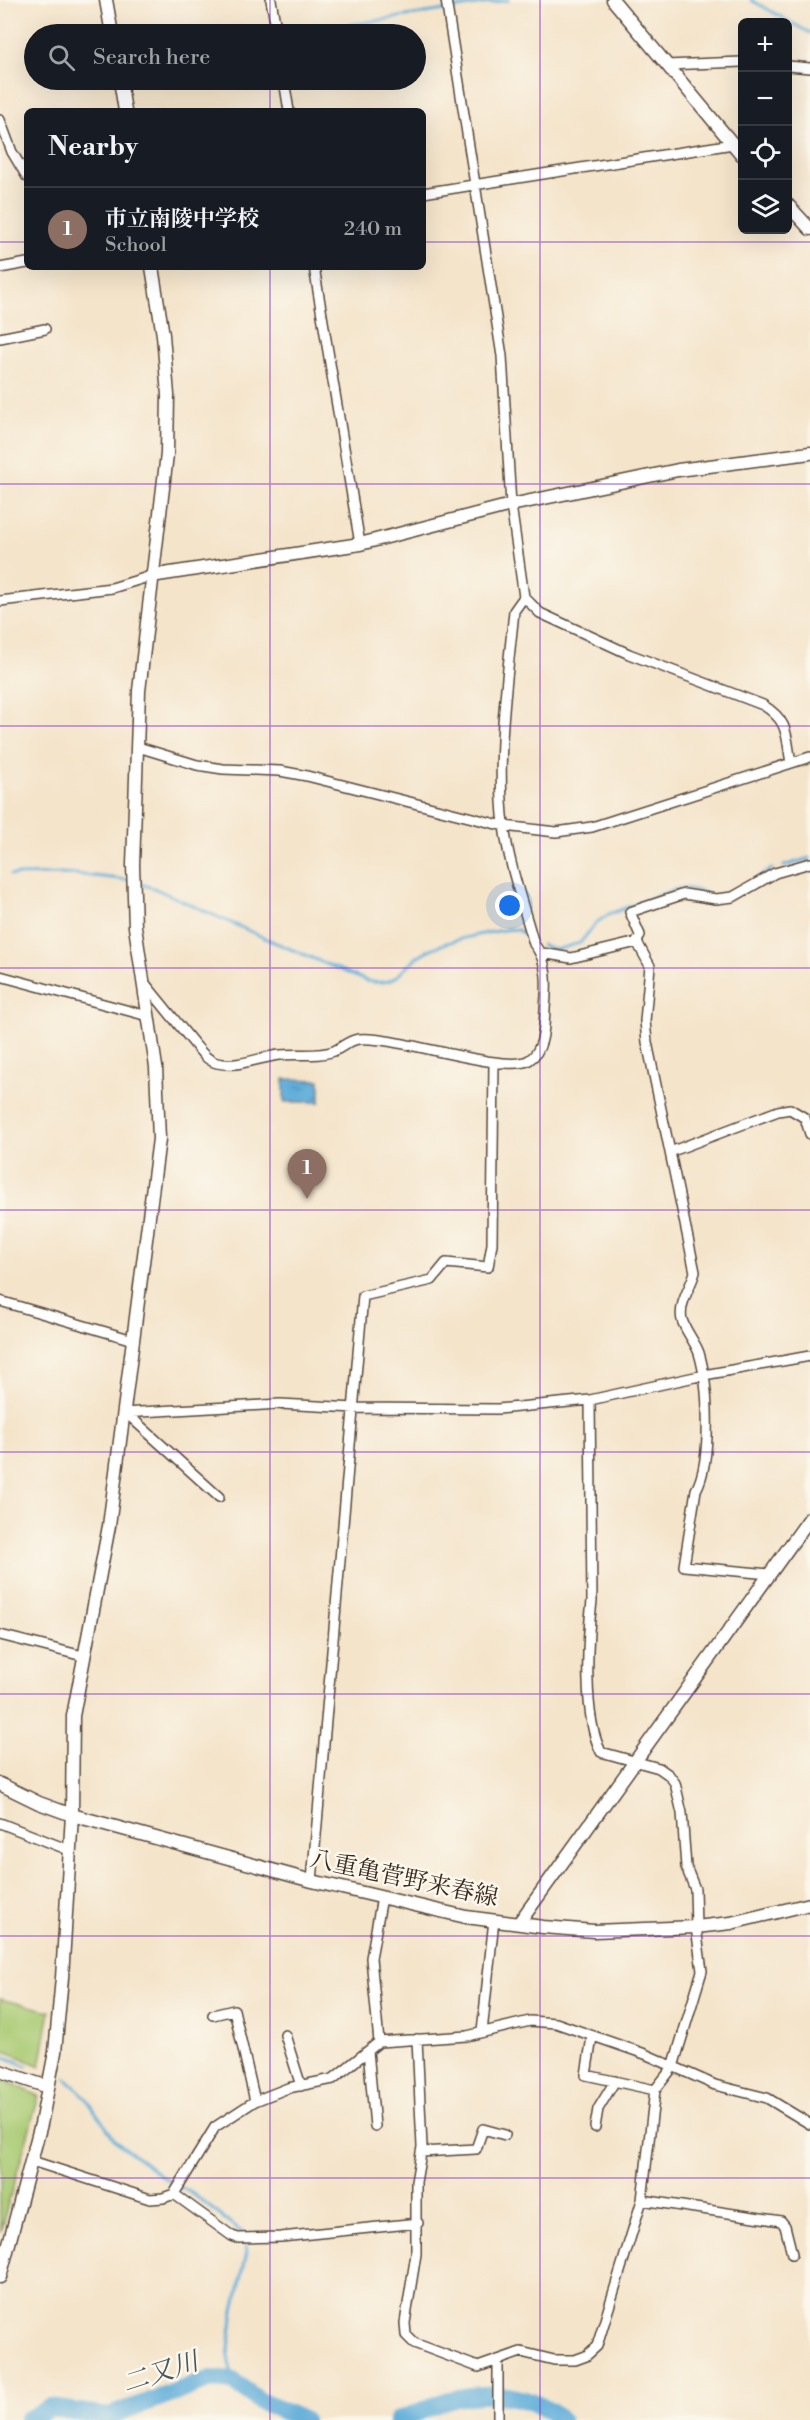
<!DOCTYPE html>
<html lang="en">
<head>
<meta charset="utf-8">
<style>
	body { margin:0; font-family:"Libre Bodoni","Noto Serif JP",serif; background:#20242c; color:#f1f3f6 }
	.controls { position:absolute; right:18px; top:18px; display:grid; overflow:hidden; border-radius:9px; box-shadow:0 6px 24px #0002 }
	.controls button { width:54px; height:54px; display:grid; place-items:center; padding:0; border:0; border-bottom:2px solid #363941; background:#171b24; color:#f1f3f6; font:30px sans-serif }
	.you { position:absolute; left:510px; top:906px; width:21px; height:21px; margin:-15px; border:4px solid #fff; border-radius:50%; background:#1a73e8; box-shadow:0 0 0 9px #1a73e833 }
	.badge { display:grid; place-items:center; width:39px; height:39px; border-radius:50%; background:#d1495b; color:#fff; font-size:20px; font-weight:700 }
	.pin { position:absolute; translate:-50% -50px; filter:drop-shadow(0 2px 3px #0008) }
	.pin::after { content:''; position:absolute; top:32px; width:21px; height:18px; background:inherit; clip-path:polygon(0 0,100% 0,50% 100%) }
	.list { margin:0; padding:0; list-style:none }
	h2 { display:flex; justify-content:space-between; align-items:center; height:78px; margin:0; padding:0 24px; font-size:26px }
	h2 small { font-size:20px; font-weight:400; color:#9ea1a6 }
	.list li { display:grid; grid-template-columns:39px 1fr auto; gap:18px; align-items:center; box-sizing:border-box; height:84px; padding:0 24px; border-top:2px solid #363941 }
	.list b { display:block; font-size:22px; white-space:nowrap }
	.list p { margin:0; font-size:20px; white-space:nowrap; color:#9ea1a6 }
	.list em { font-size:20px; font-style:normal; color:#9ea1a6 }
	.icon { flex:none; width:33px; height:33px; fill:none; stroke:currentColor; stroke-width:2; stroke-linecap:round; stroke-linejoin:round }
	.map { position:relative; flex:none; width:810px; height:2420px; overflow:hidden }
	.search { position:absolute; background:#171b24; box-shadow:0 6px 24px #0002; left:24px; top:24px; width:402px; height:66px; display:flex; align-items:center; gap:15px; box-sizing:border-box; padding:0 21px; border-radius:33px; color:#9ea1a6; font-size:22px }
	.panel { position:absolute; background:#171b24; box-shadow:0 6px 24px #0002; left:24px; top:108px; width:402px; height:162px; border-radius:9px }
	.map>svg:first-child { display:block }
	.green { fill:#a9ca72; stroke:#727a48; stroke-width:1.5 }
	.water { fill:url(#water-ripples); stroke:#4e6c7c; stroke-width:1.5 }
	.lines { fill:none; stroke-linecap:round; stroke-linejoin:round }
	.stream { stroke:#60add9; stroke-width:3 }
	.river { stroke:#60add9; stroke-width:18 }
	.street-casing { stroke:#574638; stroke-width:12 }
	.secondary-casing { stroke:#574638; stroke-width:15 }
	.street { stroke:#fff; stroke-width:9 }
	.secondary { stroke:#fff; stroke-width:12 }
	.grid { fill:none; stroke:#7b2cbf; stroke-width:1.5; stroke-opacity:0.55 }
	.labels { text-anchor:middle; stroke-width:5; stroke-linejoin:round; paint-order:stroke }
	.street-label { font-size:24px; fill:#3b2a1e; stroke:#fbf7ec }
	.water-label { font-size:26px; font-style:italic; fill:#48585f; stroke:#fbf7ec }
</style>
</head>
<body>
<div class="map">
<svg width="810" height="2420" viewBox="0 0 810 2420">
	<defs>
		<pattern id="water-ripples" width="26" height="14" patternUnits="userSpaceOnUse" patternTransform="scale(1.5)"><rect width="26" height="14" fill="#60add9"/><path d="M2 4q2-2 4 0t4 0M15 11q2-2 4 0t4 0" fill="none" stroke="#508daf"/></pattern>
	</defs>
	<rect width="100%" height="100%" fill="#fbf7ec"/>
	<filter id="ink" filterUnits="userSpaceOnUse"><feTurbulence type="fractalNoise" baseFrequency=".0167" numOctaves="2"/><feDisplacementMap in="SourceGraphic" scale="12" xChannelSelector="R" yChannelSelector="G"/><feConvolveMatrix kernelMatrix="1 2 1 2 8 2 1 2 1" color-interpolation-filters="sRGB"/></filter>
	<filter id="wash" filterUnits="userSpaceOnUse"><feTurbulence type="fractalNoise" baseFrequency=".008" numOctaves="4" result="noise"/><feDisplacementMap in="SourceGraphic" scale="24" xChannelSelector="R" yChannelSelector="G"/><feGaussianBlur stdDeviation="1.35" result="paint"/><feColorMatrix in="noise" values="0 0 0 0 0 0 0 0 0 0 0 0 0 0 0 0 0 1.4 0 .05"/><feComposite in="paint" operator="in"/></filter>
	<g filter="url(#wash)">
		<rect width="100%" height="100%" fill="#f4e4ca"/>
		<!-- green -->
		<path class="green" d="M0,1999L50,2011L40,2066L0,2049Z
			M0,2078L39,2096L0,2232Z"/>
		<!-- water -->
		<path class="water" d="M284,1079L320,1080V1102H284Z"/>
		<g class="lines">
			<!-- stream -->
			<path class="stream" d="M751,0L810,33
				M292,34L508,0
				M784,866L810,858
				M11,875L75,874L129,880
				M755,880L772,869
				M138,883L156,889L269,940L367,981C402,988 400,965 425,952C447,940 485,933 510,929L518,930L527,936
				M542,945L555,950L580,943L596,923L609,914L674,890L685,888L707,893
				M0,2055L27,2066
				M66,2079L84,2095L115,2140L163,2177L193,2194L243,2233L247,2252L234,2310L228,2356L233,2381"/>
			<!-- river -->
			<path class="river" d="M27,2420L50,2408L109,2416L211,2379L233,2381L258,2400L303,2420
				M398,2420C414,2415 430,2406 446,2401C485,2390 530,2392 561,2420"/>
		</g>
	</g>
	<g filter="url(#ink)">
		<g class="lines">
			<!-- street casing -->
			<g class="street-casing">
				<path id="street" d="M271,0L277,34
					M446,0L502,356L511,505L524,597L540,613L629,654L763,705C789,721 786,735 791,763
					M666,65L742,62
					M788,66L810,68
					M284,80L289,111
					M0,120L12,152L27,177
					M423,193L733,144
					M314,267L360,544
					M0,268L27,263
					M0,338L45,329
					M0,601L112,588L151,576
					M138,747L197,765L223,769L280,771L307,776L504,826L556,832L592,827L810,757
					M637,942L640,935L630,912L684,894L716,899L733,897L775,873L810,863
					M542,953L571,958L637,942L650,966L645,1021L647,1042L695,1272C691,1287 678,1304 682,1320C686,1332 695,1342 699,1353C709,1386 712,1461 696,1490L684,1566L769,1574
					M0,976L148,1016
					M143,981L196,1046C202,1053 208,1061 217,1063C239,1068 259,1057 280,1055C297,1053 318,1057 334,1051C343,1047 349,1040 359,1039C394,1035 507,1075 529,1060C545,1050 544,1025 545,1009C547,987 549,962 534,944C524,907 508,862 504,825C496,754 507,682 514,611L524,597
					M670,1152L778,1111L790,1109L805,1118L810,1134
					M0,1301L133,1340
					M125,1412L219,1497
					M123,1413L280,1404L355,1408L498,1409L590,1400L704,1375L810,1356
					M0,1635L83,1656
					M0,1823L69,1850
					M312,1881L363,1296L432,1280L446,1263L488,1267L492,1244L494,1062
					M213,2015L234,2010L255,2101
					M482,2032L494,1920
					M285,2035L301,2086
					M592,2037L586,2075L655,2090
					M417,2039L422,2147L416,2182V2254L405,2323L406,2335L414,2343L478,2367L521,2352L554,2360H575L586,2356L597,2346L642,2200L655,2090L673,2067L702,1971L696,1927L695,1889L686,1867L682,1813L675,1783L669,1775L659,1768L601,1752C583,1717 587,1640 592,1601L590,1400
					M379,2042L371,1958L382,1897
					M368,2051L375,2126
					M595,2127L598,2109L615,2081
					M421,2152L476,2149L483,2129L505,2135
					M32,2161L150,2199L163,2198L174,2194L215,2127L255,2101L288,2088L333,2079L379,2042L467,2036L530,2021L556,2023L645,2054L715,2085L767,2098L810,2124
					M174,2194L232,2236L238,2238L281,2237L418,2223
					M642,2200L781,2221L785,2226L792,2254
					M498,2420V2360"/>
			</g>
			<!-- secondary casing -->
			<g class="secondary-casing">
				<path id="secondary" d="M106,0L112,34
					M613,0L742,155
					M120,80L125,111
					M788,205L810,229
					M151,576L360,544L511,505L678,470L810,453
					M0,1784L39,1803L72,1815L312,1881L466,1917L543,1927L594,1931L696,1927L731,1923L810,1904
					M519,1923L810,1518
					M0,2071L48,2087
					M0,2277L41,2124L55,2052L62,1978L72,1815L73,1716L109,1526L159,1139L156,1067L135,927L133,865L139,691L167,454L168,395L163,335L152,267"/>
			</g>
			<!-- street -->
			<use href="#street" class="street"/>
			<!-- secondary -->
			<use href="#secondary" class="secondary"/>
		</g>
	</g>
	<!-- grid -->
	<path class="grid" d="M270,0V34M540,0V2420M270,80V111M0,242H27M423,242H810M270,267V2420M0,484H810M0,726H810M0,968H810M0,1210H810M0,1452H810M0,1694H810M0,1936H810M0,2178H810"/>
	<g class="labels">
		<!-- street labels -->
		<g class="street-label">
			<text transform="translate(404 1878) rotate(12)" y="8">八重亀菅野来春線</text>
		</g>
		<!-- water labels -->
		<g class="water-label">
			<text transform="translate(160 2372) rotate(-18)" y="9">二又川</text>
		</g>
	</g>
</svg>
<div class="controls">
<button>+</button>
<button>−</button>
<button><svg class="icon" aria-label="locate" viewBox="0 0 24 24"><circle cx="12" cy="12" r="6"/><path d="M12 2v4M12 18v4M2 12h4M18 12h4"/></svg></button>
<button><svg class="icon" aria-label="layers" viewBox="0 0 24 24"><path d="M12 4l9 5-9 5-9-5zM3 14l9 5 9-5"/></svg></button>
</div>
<div class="you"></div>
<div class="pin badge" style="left:307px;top:1199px;background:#8d6e63">1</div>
<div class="search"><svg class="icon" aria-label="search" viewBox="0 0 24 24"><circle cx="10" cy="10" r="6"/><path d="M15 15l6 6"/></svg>Search here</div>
<section class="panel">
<h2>Nearby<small></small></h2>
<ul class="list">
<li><span class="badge" style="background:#8d6e63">1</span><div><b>市立南陵中学校</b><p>School</p></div><em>240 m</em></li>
</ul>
</section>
</div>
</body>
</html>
